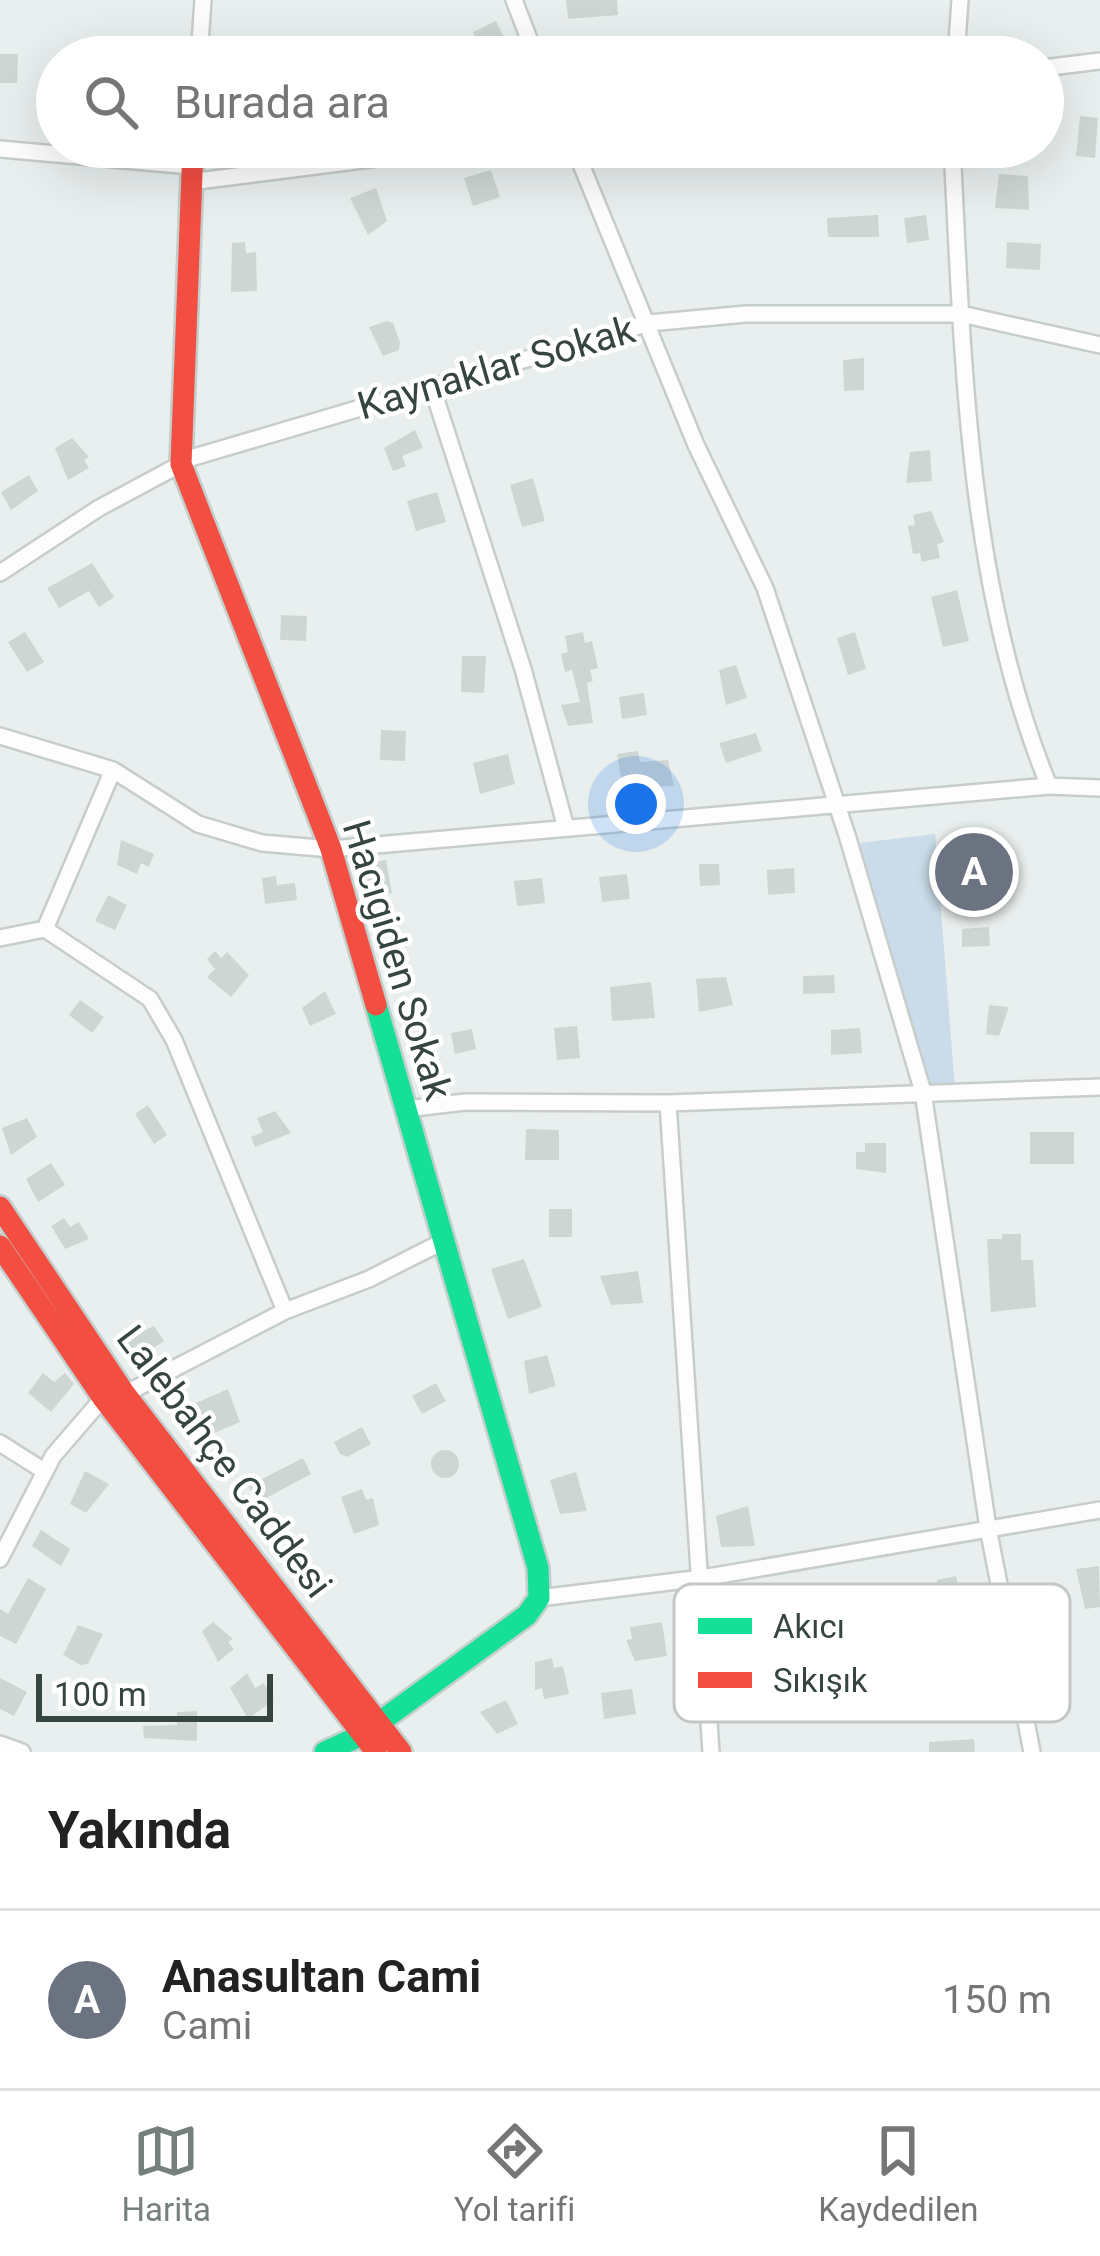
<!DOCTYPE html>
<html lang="tr">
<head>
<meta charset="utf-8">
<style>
	body { margin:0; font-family:Roboto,sans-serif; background:#f2f2f2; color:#222 }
	.scale { position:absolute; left:36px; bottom:30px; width:237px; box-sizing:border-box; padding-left:12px; border:6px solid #36453f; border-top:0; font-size:33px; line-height:42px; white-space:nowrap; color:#36453f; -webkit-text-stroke:9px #fff; paint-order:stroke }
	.you { position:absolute; left:636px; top:804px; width:42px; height:42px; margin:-30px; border:9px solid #fff; border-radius:50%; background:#1a73e8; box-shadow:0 0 0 18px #1a73e833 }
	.badge { display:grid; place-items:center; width:78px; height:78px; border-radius:50%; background:#75807c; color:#fff; font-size:39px; font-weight:700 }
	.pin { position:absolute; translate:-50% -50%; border:6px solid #fff; box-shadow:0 3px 12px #0006 }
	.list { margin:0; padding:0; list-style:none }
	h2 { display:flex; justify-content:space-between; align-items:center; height:156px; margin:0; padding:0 48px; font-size:51px }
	h2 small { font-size:39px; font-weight:400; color:#767676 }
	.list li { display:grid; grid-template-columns:78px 1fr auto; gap:36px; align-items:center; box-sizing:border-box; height:180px; padding:0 48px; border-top:3px solid #e0e0e0 }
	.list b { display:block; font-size:45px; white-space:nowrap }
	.list p { margin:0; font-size:39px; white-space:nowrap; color:#767676 }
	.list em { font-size:39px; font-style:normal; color:#767676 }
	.icon { flex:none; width:66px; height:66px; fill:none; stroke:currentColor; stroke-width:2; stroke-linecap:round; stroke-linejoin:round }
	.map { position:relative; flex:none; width:1100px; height:1752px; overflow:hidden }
	.search { position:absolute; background:#fff; box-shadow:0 12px 48px #0002; left:36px; right:36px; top:36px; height:132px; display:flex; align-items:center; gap:30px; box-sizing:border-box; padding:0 42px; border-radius:66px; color:#767676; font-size:45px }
	.sheet { height:336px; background:#fff }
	nav { display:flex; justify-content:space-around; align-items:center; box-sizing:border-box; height:168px; border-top:3px solid #e0e0e0; background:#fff; font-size:33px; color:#767676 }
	nav a { display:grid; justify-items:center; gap:6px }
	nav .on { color:#75807c }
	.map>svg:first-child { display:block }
	.green { fill:#cadce9 }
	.building { fill:#ced6d4 }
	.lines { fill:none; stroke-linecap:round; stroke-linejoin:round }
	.street-casing { stroke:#c7cdcb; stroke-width:20 }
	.fast-casing { stroke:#c2cfcd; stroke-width:26 }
	.jam-casing { stroke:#c2cfcd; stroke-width:26 }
	.street { stroke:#fcfdfc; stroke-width:15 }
	.fast { stroke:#16e098; stroke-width:21 }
	.jam { stroke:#f24e42; stroke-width:21 }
	.labels { text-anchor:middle; stroke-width:9; stroke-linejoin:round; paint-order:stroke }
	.street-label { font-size:39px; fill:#36453f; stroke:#fff }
	.key { fill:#fff; stroke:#c3c7c5; stroke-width:3 }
	.key-label { font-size:33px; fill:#36453f }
</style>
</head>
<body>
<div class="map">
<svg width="1100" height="1752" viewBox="0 0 1100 1752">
	<rect width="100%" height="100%" fill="#e9efee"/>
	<!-- green -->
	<path class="green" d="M935,834L955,1089H932L924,1083L859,843Z"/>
	<!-- building -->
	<path class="building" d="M566,0H617L618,15L568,19Z
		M496,21L509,48L510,57H484L473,32Z
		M0,54H18L17,83H0Z
		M1080,116L1098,118L1095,158L1076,156Z
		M491,170L500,197L473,206L464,178Z
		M999,174L1028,176L1029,210L995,208Z
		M376,188L387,221L368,235L350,198Z
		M878,215L879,237H828L827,218Z
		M926,215L929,240L907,243L904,218Z
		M245,242L246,253L256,252L257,291L231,292L232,243Z
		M1007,242L1041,244L1040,270L1006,268Z
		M387,321L393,323L400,342L399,350L383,356L369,327Z
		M864,358V390L844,391L843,360Z
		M415,430L423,448L402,456L406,466L393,471L384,448Z
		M72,438L89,457L84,460L89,468L68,480L55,448Z
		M930,450L932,481L906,483L910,452Z
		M29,475L38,491L11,510L1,492Z
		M533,478L545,521L522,527L510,485Z
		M437,492L446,522L416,531L407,501Z
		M931,511L944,542L937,544L940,558L922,562L920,553L913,554L908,526L915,525L913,515Z
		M92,563L114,597L99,607L89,591L59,608L47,588Z
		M957,590L969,641L943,647L931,597Z
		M281,615L307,616L306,641L280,640Z
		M25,632L44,662L27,672L8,642Z
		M583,632L585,643L592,641L598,668L590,670L593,681L587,683L593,723L568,726L561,705L580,702L572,670L565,672L561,654L568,652L565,636Z
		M855,632L866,669L848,675L837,638Z
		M462,656H486L484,693L461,692Z
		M736,665L747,698L726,705L719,670Z
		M644,693L647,715L622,719L619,697Z
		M381,730L406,731L405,761L380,760Z
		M756,733L762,751L726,763L719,743Z
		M638,751L640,762L668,760L674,786L623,788L617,754Z
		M508,754L515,784L480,794L473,763Z
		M121,840L154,854L149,867L141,863L137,874L117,865Z
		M985,843L1002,877L961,898L946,868Z
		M386,860L392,893L370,896L364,864Z
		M699,864H719L720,885L700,886Z
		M794,868L795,893L768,895L767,870Z
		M627,874L630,899L602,902L599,877Z
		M276,876L277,885L295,883L297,900L265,904L262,878Z
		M542,878L545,903L517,906L514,881Z
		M108,895L127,905L115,930L95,921Z
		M989,927L990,946L962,947V929Z
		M215,951L221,958L227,952L249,975L231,997L207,977L215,969L207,959Z
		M834,975L835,993L803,994V976Z
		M726,977L733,1005L699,1012L696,979Z
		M651,982L655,1018L612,1021L610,987Z
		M325,991L336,1014L310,1026L302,1008Z
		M80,1000L104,1017L92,1033L69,1015Z
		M989,1005L1009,1007L999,1036L986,1034Z
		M577,1026L580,1058L557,1060L554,1028Z
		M860,1028L862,1053L831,1055V1030Z
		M472,1029L476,1049L455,1054L451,1033Z
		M148,1105L167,1135L154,1144L135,1114Z
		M275,1111L291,1133L255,1147L251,1137L263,1132L257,1118Z
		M27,1118L37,1137L11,1155L2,1128Z
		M526,1129L559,1130V1160H525Z
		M1030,1132H1074V1164H1030Z
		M865,1143H886V1173L856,1169V1152H865Z
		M51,1163L65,1185L38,1202L26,1179Z
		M549,1209H572V1237H549Z
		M64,1218L70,1227L79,1222L89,1239L65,1249L51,1226Z
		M1002,1234H1021V1260H1033L1036,1307L991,1312L987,1239H1002Z
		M524,1259L542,1307L508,1319L491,1269Z
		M638,1271L643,1303L611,1305L600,1276Z
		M154,1326L164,1341L144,1354L138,1345L132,1349L125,1339Z
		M547,1355L556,1386L529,1394L524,1361Z
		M43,1373L54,1382L65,1373L74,1384L51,1412L28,1393Z
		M436,1383L446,1401L422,1414L412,1396Z
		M228,1389L240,1422L210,1435L196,1403Z
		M362,1427L371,1444L347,1457L340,1454L334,1442Z
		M431 1464a14 14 0 1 1 28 0a14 14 0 1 1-28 0Z
		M303,1458L311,1474L257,1503L248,1486Z
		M85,1471L109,1484L86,1513L70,1504Z
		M576,1472L587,1511L560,1514L550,1480Z
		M362,1489L366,1500L373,1498L379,1525L354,1534L341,1497Z
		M748,1506L755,1546L721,1547L716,1516Z
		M41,1530L70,1549L61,1566L32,1546Z
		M1099,1566L1100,1607L1085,1609L1076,1569Z
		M956,1576L962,1601L942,1605L937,1580Z
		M28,1578L46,1589L16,1644L0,1636V1609L8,1614Z
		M213,1622L233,1639L228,1642L234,1649L218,1662L202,1631Z
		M662,1622L667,1656L635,1661L626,1640L632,1639L630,1627Z
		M78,1625L103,1634L88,1664L81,1665L63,1655Z
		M552,1658L554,1668L563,1666L569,1694L544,1699L542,1688L535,1690V1662Z
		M247,1673L255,1688L264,1683L274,1700L248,1719L230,1688Z
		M0,1678L27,1692L14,1716L0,1709Z
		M632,1689L636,1714L604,1719L601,1693Z
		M506,1700L518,1724L497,1734L480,1712Z
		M197,1711V1741L144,1738L143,1726L177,1725V1712Z
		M974,1739L975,1752H929V1742Z"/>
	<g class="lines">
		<!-- street casing -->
		<g class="street-casing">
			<path id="street" d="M514,0L536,57
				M199,57L203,0
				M956,57L960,0
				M1043,68L1100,61
				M574,147L696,445L765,588L847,835L923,1092L988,1528L1032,1752
				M952,147C963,359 967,587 1049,786
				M0,149L191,166
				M190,182L465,147
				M432,387L523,669L566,828
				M0,573L99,508L194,457L649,323L746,314H961L1100,345
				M0,736L113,770L198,824L262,843L331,849L1049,786L1100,788
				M113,770L45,929L150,999L174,1040L285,1311
				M0,938L45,929
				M406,1109L465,1102L668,1103
				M125,1394L285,1311L369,1279L442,1242
				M0,1443L44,1471
				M0,1559L53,1456L103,1398
				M539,1598L702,1578L1100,1510
				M0,1744L22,1752
				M711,1752L668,1103L1100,1087"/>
		</g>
		<!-- fast casing -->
		<g class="fast-casing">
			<path id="fast" d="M325,1752L362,1735L527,1615L539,1598L538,1568L376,1005"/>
		</g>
		<!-- jam casing -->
		<g class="jam-casing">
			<path id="jam" d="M193,147L181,464L331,849L376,1005
				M0,1207L125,1394L401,1752
				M0,1246L103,1398L376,1752"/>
		</g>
		<!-- street -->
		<use href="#street" class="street"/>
		<!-- fast -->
		<use href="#fast" class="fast"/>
		<!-- jam -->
		<use href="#jam" class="jam"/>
	</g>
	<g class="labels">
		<!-- street labels -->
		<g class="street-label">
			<text transform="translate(496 367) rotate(-16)" y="14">Kaynaklar Sokak</text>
			<text transform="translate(398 960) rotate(73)" y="14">Hacıgiden Sokak</text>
			<text transform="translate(225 1461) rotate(53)" y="14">Lalebahçe Caddesi</text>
		</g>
	</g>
	<!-- legend -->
	<rect x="674" y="1584" width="396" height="138" rx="18" class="key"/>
	<rect x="698" y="1618" width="54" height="16" fill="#16e098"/>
	<rect x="698" y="1672" width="54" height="16" fill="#f24e42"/>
	<g class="key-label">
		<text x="773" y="1638">Akıcı</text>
		<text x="773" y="1692">Sıkışık</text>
	</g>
</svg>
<div class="scale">100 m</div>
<div class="you"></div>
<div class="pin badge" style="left:974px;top:872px;background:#6b7280">A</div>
<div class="search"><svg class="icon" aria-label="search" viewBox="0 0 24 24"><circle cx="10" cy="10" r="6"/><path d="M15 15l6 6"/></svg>Burada ara</div>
</div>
<section class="sheet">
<h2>Yakında<small></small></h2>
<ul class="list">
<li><span class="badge" style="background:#6b7280">A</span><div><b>Anasultan Cami</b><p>Cami</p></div><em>150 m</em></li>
</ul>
</section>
<nav>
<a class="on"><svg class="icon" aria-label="map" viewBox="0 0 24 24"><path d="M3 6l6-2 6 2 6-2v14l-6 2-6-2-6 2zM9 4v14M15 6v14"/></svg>Harita</a>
<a><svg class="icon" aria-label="directions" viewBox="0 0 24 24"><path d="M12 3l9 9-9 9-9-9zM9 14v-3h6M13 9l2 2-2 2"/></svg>Yol tarifi</a>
<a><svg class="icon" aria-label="saved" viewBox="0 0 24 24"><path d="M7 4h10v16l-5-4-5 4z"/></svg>Kaydedilen</a>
</nav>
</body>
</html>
